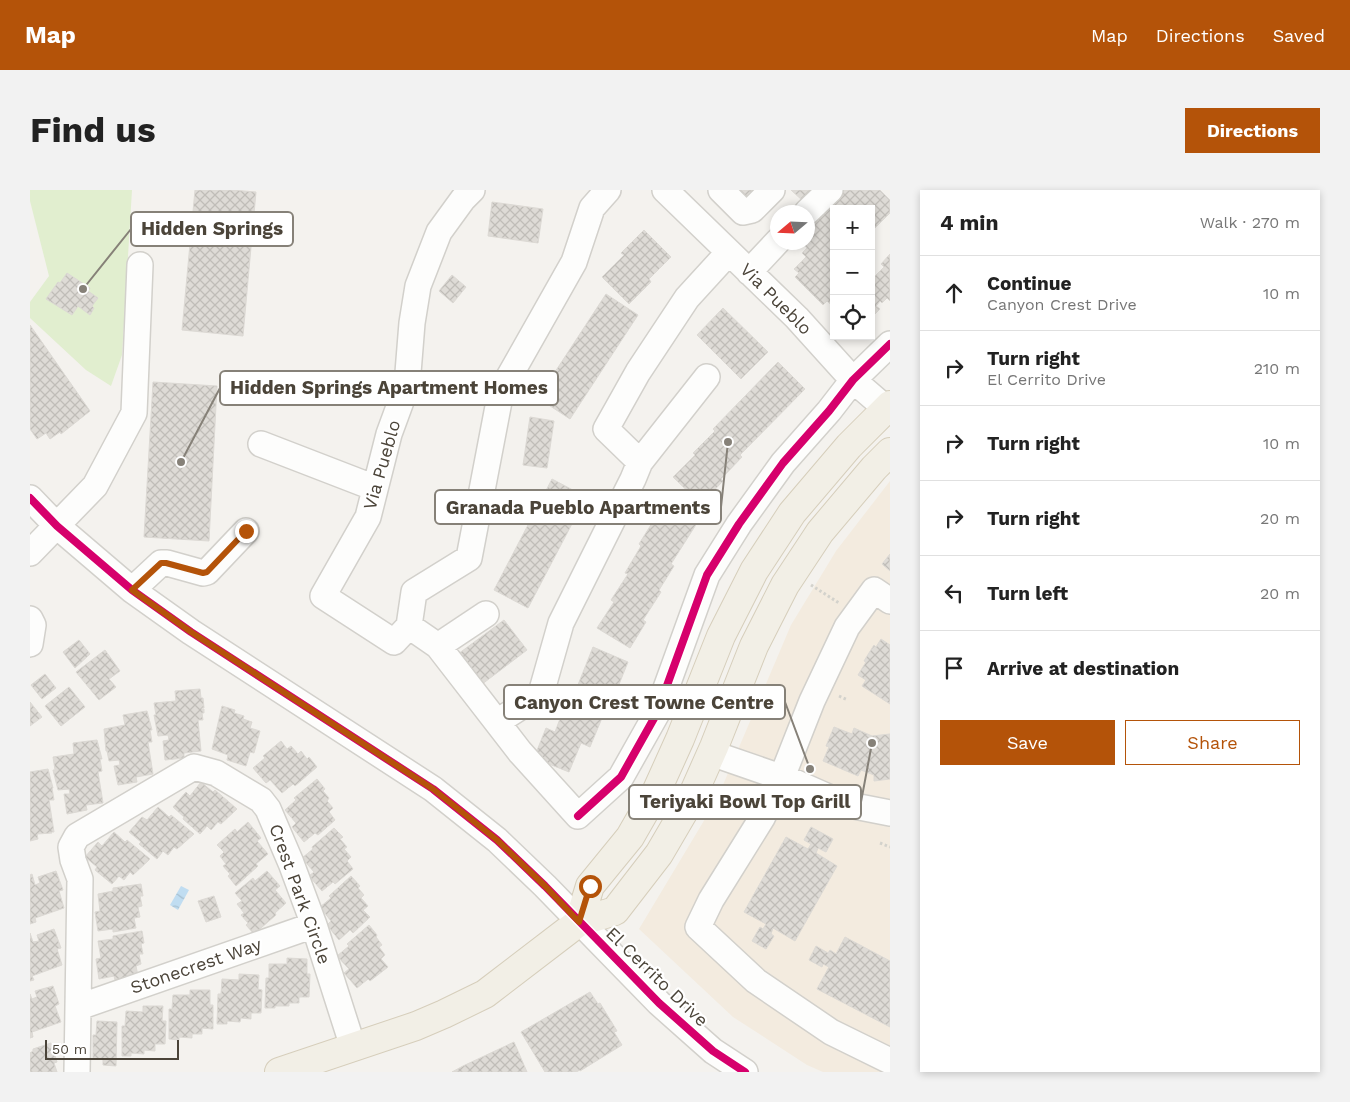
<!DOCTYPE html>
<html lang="en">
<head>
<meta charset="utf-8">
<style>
	body { margin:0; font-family:"Work Sans",sans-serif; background:#f2f2f2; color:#222 }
	.controls { position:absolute; right:15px; top:15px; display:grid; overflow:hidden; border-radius:0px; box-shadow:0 2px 8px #0003 }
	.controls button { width:45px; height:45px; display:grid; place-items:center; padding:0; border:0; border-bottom:1px solid #e0e0e0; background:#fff; color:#222; font:25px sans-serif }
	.compass { position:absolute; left:740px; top:15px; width:45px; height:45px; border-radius:50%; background:#fff; box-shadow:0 2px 8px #0003; rotate:251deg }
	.scale { position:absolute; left:15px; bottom:12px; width:134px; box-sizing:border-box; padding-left:5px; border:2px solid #4b4439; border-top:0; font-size:14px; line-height:18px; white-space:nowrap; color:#4b4439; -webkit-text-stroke:4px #fff; paint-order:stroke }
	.stop { position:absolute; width:15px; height:15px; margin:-11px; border:4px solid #b45309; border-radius:50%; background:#fff }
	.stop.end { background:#b45309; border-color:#fff; box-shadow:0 1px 5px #0008 }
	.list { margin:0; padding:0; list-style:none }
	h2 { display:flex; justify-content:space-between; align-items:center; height:65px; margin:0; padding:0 20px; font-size:21px }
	h2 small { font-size:16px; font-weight:400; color:#767676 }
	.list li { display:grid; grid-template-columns:32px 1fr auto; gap:15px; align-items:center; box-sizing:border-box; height:75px; padding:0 20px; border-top:1px solid #e0e0e0 }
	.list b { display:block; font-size:19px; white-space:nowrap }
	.list p { margin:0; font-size:16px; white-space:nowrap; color:#767676 }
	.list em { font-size:16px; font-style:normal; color:#767676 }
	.actions { display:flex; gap:10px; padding:15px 20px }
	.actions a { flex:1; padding:11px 0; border:1px solid #b45309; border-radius:0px; text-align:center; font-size:18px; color:#b45309 }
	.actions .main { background:#b45309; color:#fff }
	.icon { flex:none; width:28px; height:28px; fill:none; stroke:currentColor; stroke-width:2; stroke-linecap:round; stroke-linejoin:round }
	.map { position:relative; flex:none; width:860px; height:882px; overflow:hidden; border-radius:0px }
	header { display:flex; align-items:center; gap:30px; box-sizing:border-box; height:70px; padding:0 25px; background:#b45309; color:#fff }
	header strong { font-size:24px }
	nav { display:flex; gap:28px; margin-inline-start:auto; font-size:18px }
	.intro { display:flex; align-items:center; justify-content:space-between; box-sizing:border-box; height:120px; padding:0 30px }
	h1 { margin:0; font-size:35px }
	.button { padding:12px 22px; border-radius:0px; background:#b45309; color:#fff; font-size:18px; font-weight:700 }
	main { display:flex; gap:30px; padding:0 30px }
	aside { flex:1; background:#fff; border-radius:0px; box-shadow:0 2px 8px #0003 }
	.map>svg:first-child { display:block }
	.commercial { fill:#f3ebdf }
	.park { fill:#e1eecf }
	.water { fill:url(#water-waves) }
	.building { fill:url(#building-cross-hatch); stroke:#dcd9d4 }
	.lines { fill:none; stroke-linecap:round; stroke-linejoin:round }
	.minor-casing { stroke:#d2d0cb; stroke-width:28 }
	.major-casing { stroke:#d6cebb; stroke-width:30 }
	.path { stroke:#d3d2cc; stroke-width:3; stroke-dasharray:2.5 2.5; stroke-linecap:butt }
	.minor { stroke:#fdfdfc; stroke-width:25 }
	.major { stroke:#f2efe6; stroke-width:28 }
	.cycleway-casing { stroke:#fff; stroke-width:11 }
	.cycleway { stroke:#d6006c; stroke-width:8 }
	.route { stroke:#b45309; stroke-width:6 }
	.labels { text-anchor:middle; stroke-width:4.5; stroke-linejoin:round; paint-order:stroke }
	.street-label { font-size:18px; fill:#4b4439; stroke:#fff }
	.leader { fill:none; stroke:#868178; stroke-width:2 }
	.callout-dot { fill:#868178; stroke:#fff; stroke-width:2 }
	.callout { fill:#fff; stroke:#868178; stroke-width:2 }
	.callout-label { font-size:19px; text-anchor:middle; font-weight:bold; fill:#4b4439 }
</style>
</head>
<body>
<header>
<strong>Map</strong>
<nav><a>Map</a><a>Directions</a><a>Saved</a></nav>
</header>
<div class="intro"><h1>Find us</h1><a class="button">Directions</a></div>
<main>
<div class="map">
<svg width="860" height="882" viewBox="0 0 860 882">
	<defs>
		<pattern id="water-waves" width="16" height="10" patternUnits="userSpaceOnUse" patternTransform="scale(1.25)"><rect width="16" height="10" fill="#c0ddf1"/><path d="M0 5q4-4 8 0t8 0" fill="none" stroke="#a6bfcf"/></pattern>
		<pattern id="building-cross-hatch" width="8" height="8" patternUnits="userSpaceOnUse" patternTransform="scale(1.25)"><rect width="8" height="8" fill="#dedbd6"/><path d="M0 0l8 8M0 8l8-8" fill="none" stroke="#c0bdb8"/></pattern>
	</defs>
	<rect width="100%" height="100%" fill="#f4f2ee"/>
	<!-- commercial -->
	<path class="commercial" d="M860,291V882H793L777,875L703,827L609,739L687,609L761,435L806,361Z"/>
	<!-- park -->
	<path class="park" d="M0,0H102L92,165L81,196L56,180L0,128V112L19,86L0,11Z"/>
	<!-- water -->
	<path class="water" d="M151,696L159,700L148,720L140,715Z"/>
	<!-- building -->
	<path class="building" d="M165,0H202L226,2L213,146L152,140Z
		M703,0H731L724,7L721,3L713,10Z
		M761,0H784L773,11Z
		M810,0H850L860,10V23L841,42V19H804V117L797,111L793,115L765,87L769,83L764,79L776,67L772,63L777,58L772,52H778V33Z
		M462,12L513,19L508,53L458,46Z
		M614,40L641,67L619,89L621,92L599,114L572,87L594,65L591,63Z
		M860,64V111L857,108L852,113L850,111L846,116L850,119L841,128V87L843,88L854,77L851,74Z
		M37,83L60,98L58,101L68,108L62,116L64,118L60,125L48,116L42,125L16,109L28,92L30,93Z
		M422,85L436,97L423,113L409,101Z
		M576,104L608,125L540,229L508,208Z
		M693,118L738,162L711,189L667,145Z
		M0,135L60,221L31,244L30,242L20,249L16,243L7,249L0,239Z
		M748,172L775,199L710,265L712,267L691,289L693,291L671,314L643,287L665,265L663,263L685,241L683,239Z
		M123,192L187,196L179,351L114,347Z
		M500,227L524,231L517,278L493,275Z
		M522,289L556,307L498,418L464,400Z
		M642,301L674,322L641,374L644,376L629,400L631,402L613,430L616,432L600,458L567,438L584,412L581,410L598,384L595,383L611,356L609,354Z
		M860,364V381L852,374Z
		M474,430L497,460L447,498L424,467Z
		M851,449L860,455V514L832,496L836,490L828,485L836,472L834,471L844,455L846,457Z
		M49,450L60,464L45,478L33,462Z
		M563,457L598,472L575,529L572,528L560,557L551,553L539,582L504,568L516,538L525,542L536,513L540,515Z
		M75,460L90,481L79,489L86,497L69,510L46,482Z
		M15,484L26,498L12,509L1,495Z
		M39,497L55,517L31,536L15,516Z
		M170,499L171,508H173L174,518H172V520L174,519V523H172L173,530H168L171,561L154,563V568L135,570L133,551L139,550L138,545L128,546L124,525H126L124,513L146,511L145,501Z
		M0,512L12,527L0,536Z
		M192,516L205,520L204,523L214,526L213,529L222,532L220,538L230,541L224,563L220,562L216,576L197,570L198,565L182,559Z
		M117,521L122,540H120L122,552H118L123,584L106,587L107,592L88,595L84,576L90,575L89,570L79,571L77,561H76L74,539L95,535L93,525Z
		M804,537L822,544L824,538L842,546L860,544V589L844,591V585L831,580L828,586L793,571L799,557L796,556Z
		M67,550L72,569H70L72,581L68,582L73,613L56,615L57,620L37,624L34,604H40L39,599L28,600L23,580H25L23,567L44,564L43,553Z
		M251,551L257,559L261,556L268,564L271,561L277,569L279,567L287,577L265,596L263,594L252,603L240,590L236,593L223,578L235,568L233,566Z
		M18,579L23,598H22L24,610H19L24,642H21L22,643L7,644L8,649L0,651V582Z
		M287,589L295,599L293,601L299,608L297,611L303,618L299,622L305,630L288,645L285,643L274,652L262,637L266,633L255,620L266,610L264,608Z
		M171,592L183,602L185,600L207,619L191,634L188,632L181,640L177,636L170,644L153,629L154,627L143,617L156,602L160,606Z
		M128,617L139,627L141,625L164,644L147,659L144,657L138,665L133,661L127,669L109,654L111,652L99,642L112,627L117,630Z
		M218,632L231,648L227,651L238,664L226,674L228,676L206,696L198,686L200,684L193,676L196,674L190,666L194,662L187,655L205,639L207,642Z
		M781,637L803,649L796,662L788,658L786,663L807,676L765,751L743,738L741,744L744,746L736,759L722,751L730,737L733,739L736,734L714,722L756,647L778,659L781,654L774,650Z
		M304,638L313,647L310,649L317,657L314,659L321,667L317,671L323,679L305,694L303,692L292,701L279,686L284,682L272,668L283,659L282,657Z
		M84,642L95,652L97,650L120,669L103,685L100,682L94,690L89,686L82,694L65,680L67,677L55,667L68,652L72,656Z
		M26,681L33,700L29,701L34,718L5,728L6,732L0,734V685L2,684L5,695L10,693L8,687Z
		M237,681L250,696L245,700L256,713L245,723L246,725L224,744L216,735L218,733L211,725L214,723L207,714L212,711L205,703L223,688L225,691Z
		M321,686L330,696L328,698L334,705L331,708L338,716L333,720L340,727L323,743L320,740L309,750L297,735L301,731L290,717L301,708L299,706Z
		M111,694L113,706H110L112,716L108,717L110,727L104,728L106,738L83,742V739L68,741L65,722L70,721L68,704L83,701V698Z
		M184,706L191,727L176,732L168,711Z
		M339,735L347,745L346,747L352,755L349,757L355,765L351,769L358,777L340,791L338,789L327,798L314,783L319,779L307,766L319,756L317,754Z
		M24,739L31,758L27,759L32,775L2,786L4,790L0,791V743L3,752L9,751L7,745Z
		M112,741L114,753L111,754L113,764H109L111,774L106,776L108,786L85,790L84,786L69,789L66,769L71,768L68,751L83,749V746Z
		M815,747L860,771V837L787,799L799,777L793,774L792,777L779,770L786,756L798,763L800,760L806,764Z
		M257,768L277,769V784H280L279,807H269V813H259V816H245V818H235L236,788H239V774H257Z
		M209,784L229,785L228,799L232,800L231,823H221V829L211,828L210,832L197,831V834H187L188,804H191L192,789L209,790Z
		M23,796L29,814L25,816L31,832L2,842L3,847L0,848V804L2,809L7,807L5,801Z
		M160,800H180V815H183V839L172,838V844H162V848L149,847V850L139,849V819H142L143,805H160Z
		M560,802L568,814L570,813L587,841L584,842L592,855L550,881V880L546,882H515L491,842Z
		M113,816H133L132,831H136L135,854H125V861L114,860V864L101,863V866H92V836H95L96,821L113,822Z
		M67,831L87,832L86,876L73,875V869H63V845H66Z
		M484,852L497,882H422L433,876Z
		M21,853L27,872L24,873L27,882H0V863L3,861V859Z"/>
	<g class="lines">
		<!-- minor casing -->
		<g class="minor-casing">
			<path id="minor" d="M635,0L767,128L823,190L860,222
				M691,0L713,22L722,20L742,0
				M777,22L800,0
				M719,82L748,51
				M231,254L345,298
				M610,272L677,187
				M0,308L27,336L102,400L161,442L403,599L467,650L515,696L629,813L683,861L715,882
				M0,363L65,296L104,223L110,75
				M102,400L131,373H137L173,383L177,382L216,341
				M860,411L844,400L817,437L782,511L752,587L732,628L681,710L668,737L726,791L801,842L860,871
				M0,429L3,435L0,454
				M379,436L408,456L490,562L548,626L591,587L627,523L677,385L709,334L753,273L799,221L823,190L860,154
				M379,436L364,452L293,406L338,327L359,244L377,195L382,133L388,96L409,42L433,9L442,0
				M379,436L384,402L439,368L471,201L544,72L562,18L578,0
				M408,456L456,424
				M467,532L506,507L512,500L531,433L603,289L610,272L576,239L608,182L657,108L699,62
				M681,563L762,591L814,614L860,623
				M49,817L284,735
				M47,882L50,689L43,670L41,657L47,646L164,577L186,583L231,610L238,619L261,673L284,735L323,857"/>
		</g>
		<!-- major casing -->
		<g class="major-casing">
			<path id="major" d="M549,732L560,696L600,647L627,600L650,549L691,446L724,381L762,323L819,256L860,215
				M249,882L386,836L414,824L455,804L549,732L585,721L629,664L660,611L684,557L724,456L755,395L790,342L844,278L860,262"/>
		</g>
		<!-- path -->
		<path class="path" d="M781,395L809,413
			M809,506L818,510
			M850,653L860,657"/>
		<!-- minor -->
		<use href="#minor" class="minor"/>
		<!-- major -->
		<use href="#major" class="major"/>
		<!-- cycleway casing -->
		<g class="cycleway-casing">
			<path id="cycleway" d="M0,308L27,336L102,400L161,442L403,599L467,650L515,696L629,813L683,861L715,882
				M548,626L591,587L627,523L677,385L709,334L753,273L799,221L823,190L860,154"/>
		</g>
		<!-- cycleway -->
		<use href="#cycleway" class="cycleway"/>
	</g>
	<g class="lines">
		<!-- route -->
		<path class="route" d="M216,341L177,382L173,383L136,373H131L102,400L161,442L403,599L467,650L515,696L549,732L560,696"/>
	</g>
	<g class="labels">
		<!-- street labels -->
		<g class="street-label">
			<text transform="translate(746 109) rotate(45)" y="6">Via Pueblo</text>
			<text transform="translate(352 275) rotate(-74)" y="6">Via Pueblo</text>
			<text transform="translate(270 704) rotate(70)" y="6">Crest Park Circle</text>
			<text transform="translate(166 776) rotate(-19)" y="6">Stonecrest Way</text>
			<text transform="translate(627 787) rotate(44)" y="6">El Cerrito Drive</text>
		</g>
	</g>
	<!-- callouts -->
	<path class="leader" d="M53 99L101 39M151 272L190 198M698 252L691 317M780 579L755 512M842 553L831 612"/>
	<g class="callout-dot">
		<circle cx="53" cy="99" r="5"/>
		<circle cx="151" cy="272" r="5"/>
		<circle cx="698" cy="252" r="5"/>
		<circle cx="780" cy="579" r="5"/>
		<circle cx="842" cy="553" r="5"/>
	</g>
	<g class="callout">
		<rect x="101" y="22" width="162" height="34" rx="5"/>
		<rect x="190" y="181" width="338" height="34" rx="5"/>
		<rect x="405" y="300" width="286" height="34" rx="5"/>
		<rect x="474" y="495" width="281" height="34" rx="5"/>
		<rect x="599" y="595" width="232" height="34" rx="5"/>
	</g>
	<g class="callout-label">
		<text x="182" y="45">Hidden Springs</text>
		<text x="359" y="204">Hidden Springs Apartment Homes</text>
		<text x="548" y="324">Granada Pueblo Apartments</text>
		<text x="614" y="519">Canyon Crest Towne Centre</text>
		<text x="715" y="618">Teriyaki Bowl Top Grill</text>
	</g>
</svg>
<div class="controls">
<button>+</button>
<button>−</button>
<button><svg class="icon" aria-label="locate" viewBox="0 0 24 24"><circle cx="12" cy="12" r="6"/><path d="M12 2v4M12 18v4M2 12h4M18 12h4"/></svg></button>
</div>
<svg class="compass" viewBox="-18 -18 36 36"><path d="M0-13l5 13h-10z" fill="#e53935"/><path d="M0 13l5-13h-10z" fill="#767676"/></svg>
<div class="scale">50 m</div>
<div class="stop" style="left:560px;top:696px"></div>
<div class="stop end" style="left:216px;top:341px"></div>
</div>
<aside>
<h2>4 min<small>Walk · 270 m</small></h2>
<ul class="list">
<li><svg class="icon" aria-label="ahead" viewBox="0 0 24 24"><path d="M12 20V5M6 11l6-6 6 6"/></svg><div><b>Continue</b><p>Canyon Crest Drive</p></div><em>10 m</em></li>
<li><svg class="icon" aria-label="right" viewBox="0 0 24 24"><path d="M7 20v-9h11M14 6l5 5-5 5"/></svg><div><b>Turn right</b><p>El Cerrito Drive</p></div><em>210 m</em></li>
<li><svg class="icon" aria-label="right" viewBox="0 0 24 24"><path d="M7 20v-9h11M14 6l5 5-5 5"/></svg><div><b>Turn right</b></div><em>10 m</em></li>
<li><svg class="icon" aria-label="right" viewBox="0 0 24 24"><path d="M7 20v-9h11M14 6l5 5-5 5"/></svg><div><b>Turn right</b></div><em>20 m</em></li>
<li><svg class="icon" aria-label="left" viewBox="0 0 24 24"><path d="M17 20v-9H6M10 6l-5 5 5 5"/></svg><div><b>Turn left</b></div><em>20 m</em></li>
<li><svg class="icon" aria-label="arrive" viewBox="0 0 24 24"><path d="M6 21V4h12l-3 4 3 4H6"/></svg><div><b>Arrive at destination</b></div></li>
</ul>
<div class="actions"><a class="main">Save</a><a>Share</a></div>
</aside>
</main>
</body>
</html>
